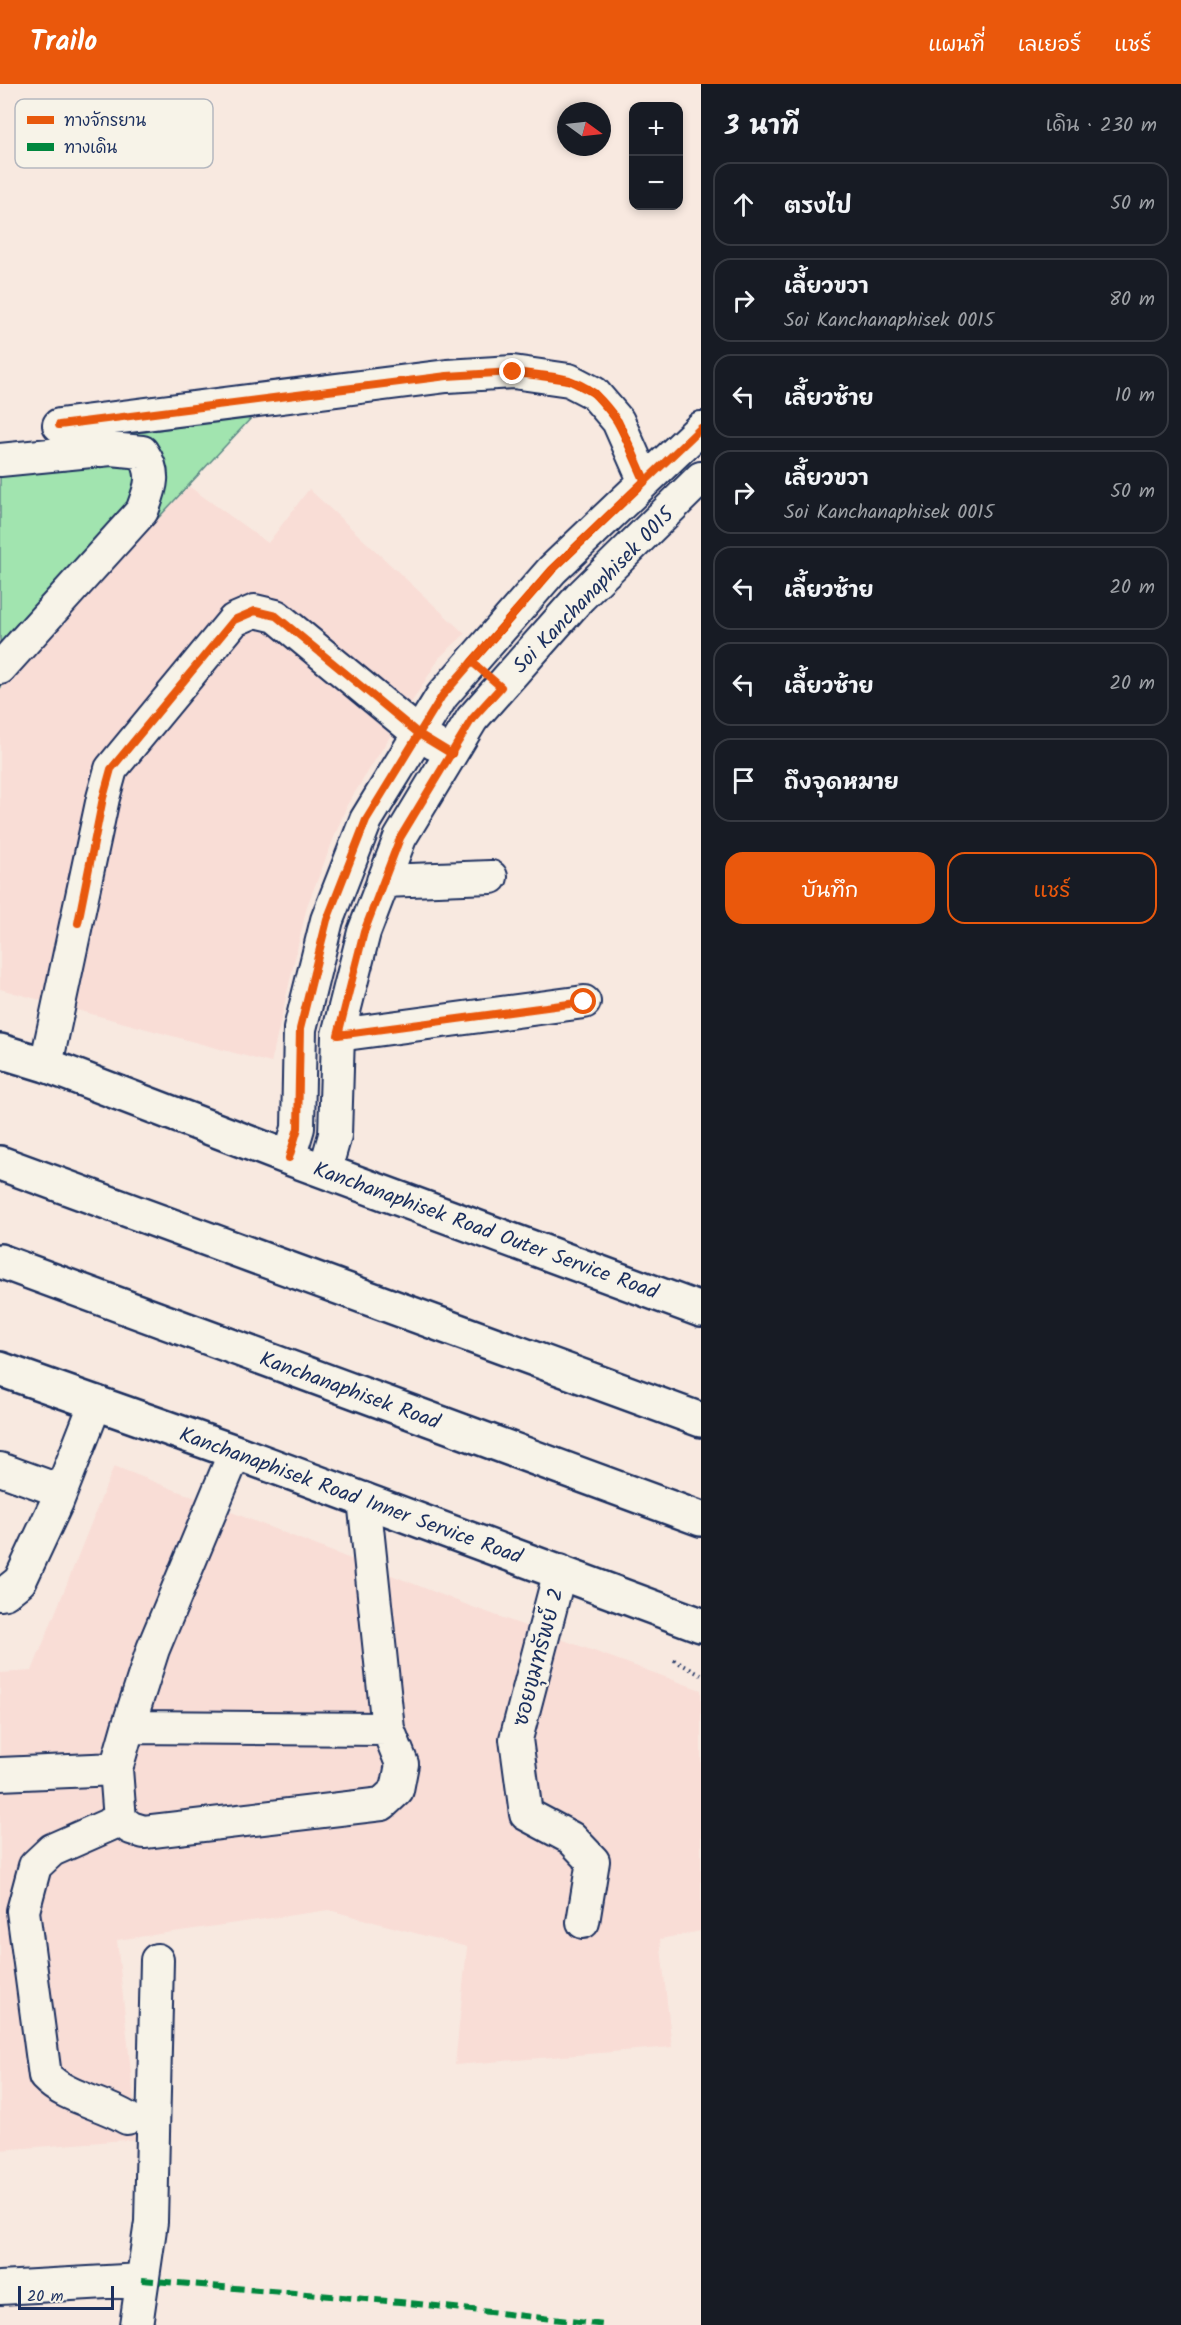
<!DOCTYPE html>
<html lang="th">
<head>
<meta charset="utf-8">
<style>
	body { margin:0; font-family:Kalam,"Playpen Sans Thai",sans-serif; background:#20242c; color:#f1f3f6 }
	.controls { position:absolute; right:18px; top:18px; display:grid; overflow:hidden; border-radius:12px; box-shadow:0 3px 9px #0003 }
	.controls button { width:54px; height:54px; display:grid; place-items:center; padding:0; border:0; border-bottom:2px solid #363941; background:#171b24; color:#f1f3f6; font:30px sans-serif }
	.compass { position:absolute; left:557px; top:18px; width:54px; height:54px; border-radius:50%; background:#171b24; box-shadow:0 3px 9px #0003; rotate:105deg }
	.scale { position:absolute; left:18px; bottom:15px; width:96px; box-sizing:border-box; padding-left:6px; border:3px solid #1b2f5e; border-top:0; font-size:16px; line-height:21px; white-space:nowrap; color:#1b2f5e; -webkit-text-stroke:4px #f7f3e8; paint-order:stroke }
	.stop { position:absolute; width:18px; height:18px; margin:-14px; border:4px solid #ea580c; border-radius:50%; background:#fff }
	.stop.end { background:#ea580c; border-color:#fff; box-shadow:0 2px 6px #0008 }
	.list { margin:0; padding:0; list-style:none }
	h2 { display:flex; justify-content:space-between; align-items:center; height:78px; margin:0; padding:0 24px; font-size:26px }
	h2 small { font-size:20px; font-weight:400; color:#9ea1a6 }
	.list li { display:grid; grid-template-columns:39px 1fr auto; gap:18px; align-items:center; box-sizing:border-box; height:84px; margin:0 12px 12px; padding:0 12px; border:2px solid #363941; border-radius:18px }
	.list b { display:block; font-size:22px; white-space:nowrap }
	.list p { margin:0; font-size:20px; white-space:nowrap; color:#9ea1a6 }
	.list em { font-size:20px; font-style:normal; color:#9ea1a6 }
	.actions { display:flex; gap:12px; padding:18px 24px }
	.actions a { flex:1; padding:14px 0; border:2px solid #ea580c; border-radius:18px; text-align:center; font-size:21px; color:#ea580c }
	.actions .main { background:#ea580c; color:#fff }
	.icon { flex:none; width:33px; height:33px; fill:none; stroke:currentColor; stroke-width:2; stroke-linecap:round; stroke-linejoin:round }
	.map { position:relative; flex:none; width:701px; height:2241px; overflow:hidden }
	header { display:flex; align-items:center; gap:36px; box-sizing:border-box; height:84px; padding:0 30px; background:#ea580c; color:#fff }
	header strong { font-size:28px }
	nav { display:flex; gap:33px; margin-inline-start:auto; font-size:21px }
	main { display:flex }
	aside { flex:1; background:#171b24 }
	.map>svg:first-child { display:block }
	.built { fill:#f9ddd6 }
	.green { fill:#a1e4af; stroke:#5e8a86; stroke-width:1.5 }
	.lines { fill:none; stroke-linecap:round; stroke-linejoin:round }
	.minor-casing { stroke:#1b2f5e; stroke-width:36 }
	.major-casing { stroke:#1b2f5e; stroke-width:38 }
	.highway-casing { stroke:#1b2f5e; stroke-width:38 }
	.path { stroke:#1b2f5e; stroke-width:4; stroke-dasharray:1.5 4.5; stroke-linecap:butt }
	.minor { stroke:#f7f3e8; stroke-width:32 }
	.major { stroke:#f7f3e8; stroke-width:33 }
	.highway { stroke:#f7f3e8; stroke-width:33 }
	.quiet { stroke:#00873e; stroke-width:6; stroke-dasharray:12 6; stroke-linecap:butt }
	.cycleway-casing { stroke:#f7f3e8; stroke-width:11 }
	.cycleway { stroke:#e8590c; stroke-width:8 }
	.route { stroke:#ea580c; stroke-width:8 }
	.labels { text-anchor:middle; stroke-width:5; stroke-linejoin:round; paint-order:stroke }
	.street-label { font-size:21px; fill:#1b2f5e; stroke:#f7f3e8 }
	.key { fill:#f7f3e8; stroke:#b5b8bf; stroke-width:1.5 }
	.key-label { font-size:16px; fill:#1b2f5e }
</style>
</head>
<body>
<header>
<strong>Trailo</strong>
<nav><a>แผนที่</a><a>เลเยอร์</a><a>แชร์</a></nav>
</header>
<main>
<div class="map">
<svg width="701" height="2241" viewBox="0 0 701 2241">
	<rect width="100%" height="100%" fill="#f8e9e0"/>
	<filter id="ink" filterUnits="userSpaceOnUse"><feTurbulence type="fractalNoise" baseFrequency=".0167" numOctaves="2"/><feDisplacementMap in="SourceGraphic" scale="12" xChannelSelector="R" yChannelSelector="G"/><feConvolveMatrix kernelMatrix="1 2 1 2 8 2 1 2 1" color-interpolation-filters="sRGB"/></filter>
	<g filter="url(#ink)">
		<!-- built -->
		<path class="built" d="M187,401L268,459L309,405L465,550L440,573L347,721L307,822L271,979L0,905V604Z
			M114,1382L470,1522L701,1606V1847L660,1855L672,1963L455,1981L467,1863L329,1826L117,1856L138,2055L0,2066V1589L32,1587Z"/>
		<!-- green -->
		<path class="green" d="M254,331L0,604V367L55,362Z"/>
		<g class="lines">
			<!-- minor casing -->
			<g class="minor-casing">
				<path id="minor" d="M59,341L447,292L513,288L569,296L594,309L618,337L644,396
					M0,376L111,365L142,368C157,390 151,403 142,427L0,584
					M383,797L491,793
					M338,951L584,918
					M46,981L103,714L111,685L234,536L255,527L276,532L419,650L435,660
					M289,1074L298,1044L300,945L327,836L366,736L442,612L552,486L701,344
					M325,1086L335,1051L338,951L364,848L400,754L472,635L580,513L701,394
					M235,1368L153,1565L128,1643L116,1685L120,1736L131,1744L144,1748L382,1720L397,1706L402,1680L388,1645L364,1415
					M0,1385L61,1407
					M560,1487L516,1655L526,1730L571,1754L593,1777L583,1838
					M0,1510L5,1509L20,1497L57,1418L96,1318
					M128,1643L388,1645
					M0,1690L116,1685
					M120,1736L52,1766L35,1782L23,1827L45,1992C66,2014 101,2018 127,2034
					M0,2204L142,2196
					M136,2241L151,2138L157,1876"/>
			</g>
			<!-- major casing -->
			<g class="major-casing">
				<path id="major" d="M0,967L46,981L289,1074L701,1226
					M0,1285L235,1368L701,1541"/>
			</g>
			<!-- highway casing -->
			<g class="highway-casing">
				<path id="highway" d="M0,1079L701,1336
					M0,1177L701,1435"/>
			</g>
			<!-- path -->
			<path class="path" d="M674,1576L701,1591"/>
			<!-- minor -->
			<use href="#minor" class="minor"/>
			<!-- major -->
			<use href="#major" class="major"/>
			<!-- highway -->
			<use href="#highway" class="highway"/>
			<!-- quiet -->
			<path class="quiet" d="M142,2196L400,2218L605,2241"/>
			<!-- cycleway casing -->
			<g class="cycleway-casing">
				<path id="cycleway" d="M59,341L447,292L513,288L569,296L594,309L618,337L644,396
					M78,839L103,714L111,685L234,536L255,527L276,532L419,650L452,670
					M289,1074L298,1044L300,945L327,836L366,736L442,612L552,486L701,344"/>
			</g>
			<!-- cycleway -->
			<use href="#cycleway" class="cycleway"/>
		</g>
	</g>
	<g class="lines" filter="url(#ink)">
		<!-- route -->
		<path class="route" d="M513,288C531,291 551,291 568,296C612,308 628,359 645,396L552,486L472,578L501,603L472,635L400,754L364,848L338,951L584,918"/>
	</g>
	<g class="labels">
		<!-- street labels -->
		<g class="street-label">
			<text transform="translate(593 506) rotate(-46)" y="7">Soi Kanchanaphisek 0015</text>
			<text transform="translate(486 1146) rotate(20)" y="7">Kanchanaphisek Road Outer Service Road</text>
			<text transform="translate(350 1306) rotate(20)" y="7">Kanchanaphisek Road</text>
			<text transform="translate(351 1411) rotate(20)" y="7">Kanchanaphisek Road Inner Service Road</text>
			<text transform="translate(538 1573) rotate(-75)" y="7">ซอยขุมทรัพย์ 2</text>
		</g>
	</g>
	<!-- legend -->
	<rect x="15" y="15" width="198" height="69" rx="9" class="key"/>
	<rect x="27" y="32" width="27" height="8" fill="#e8590c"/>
	<rect x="27" y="59" width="27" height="8" fill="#00873e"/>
	<g class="key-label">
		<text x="64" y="42">ทางจักรยาน</text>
		<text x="64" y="69">ทางเดิน</text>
	</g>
</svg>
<div class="controls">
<button>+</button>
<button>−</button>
</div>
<svg class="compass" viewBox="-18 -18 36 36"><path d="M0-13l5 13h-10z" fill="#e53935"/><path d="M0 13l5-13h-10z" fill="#9ea1a6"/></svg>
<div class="scale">20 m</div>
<div class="stop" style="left:584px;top:918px"></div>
<div class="stop end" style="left:513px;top:288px"></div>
</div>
<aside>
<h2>3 นาที<small>เดิน · 230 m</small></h2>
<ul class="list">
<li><svg class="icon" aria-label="ahead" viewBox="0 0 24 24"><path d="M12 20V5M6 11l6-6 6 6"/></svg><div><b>ตรงไป</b></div><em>50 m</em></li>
<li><svg class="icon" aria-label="right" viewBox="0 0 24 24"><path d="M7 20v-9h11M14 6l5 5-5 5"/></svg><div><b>เลี้ยวขวา</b><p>Soi Kanchanaphisek 0015</p></div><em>80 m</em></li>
<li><svg class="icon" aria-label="left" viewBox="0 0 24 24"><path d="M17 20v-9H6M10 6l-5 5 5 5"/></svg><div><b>เลี้ยวซ้าย</b></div><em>10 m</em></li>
<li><svg class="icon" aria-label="right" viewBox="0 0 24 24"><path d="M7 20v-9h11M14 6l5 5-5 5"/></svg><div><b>เลี้ยวขวา</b><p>Soi Kanchanaphisek 0015</p></div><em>50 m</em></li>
<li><svg class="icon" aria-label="left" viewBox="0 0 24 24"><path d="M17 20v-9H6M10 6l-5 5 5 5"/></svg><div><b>เลี้ยวซ้าย</b></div><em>20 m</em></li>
<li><svg class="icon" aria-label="left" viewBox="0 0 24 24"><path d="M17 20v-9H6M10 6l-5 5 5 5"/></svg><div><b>เลี้ยวซ้าย</b></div><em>20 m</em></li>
<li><svg class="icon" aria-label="arrive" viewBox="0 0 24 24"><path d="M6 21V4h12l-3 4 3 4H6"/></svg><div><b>ถึงจุดหมาย</b></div></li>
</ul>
<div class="actions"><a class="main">บันทึก</a><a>แชร์</a></div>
</aside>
</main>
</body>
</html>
